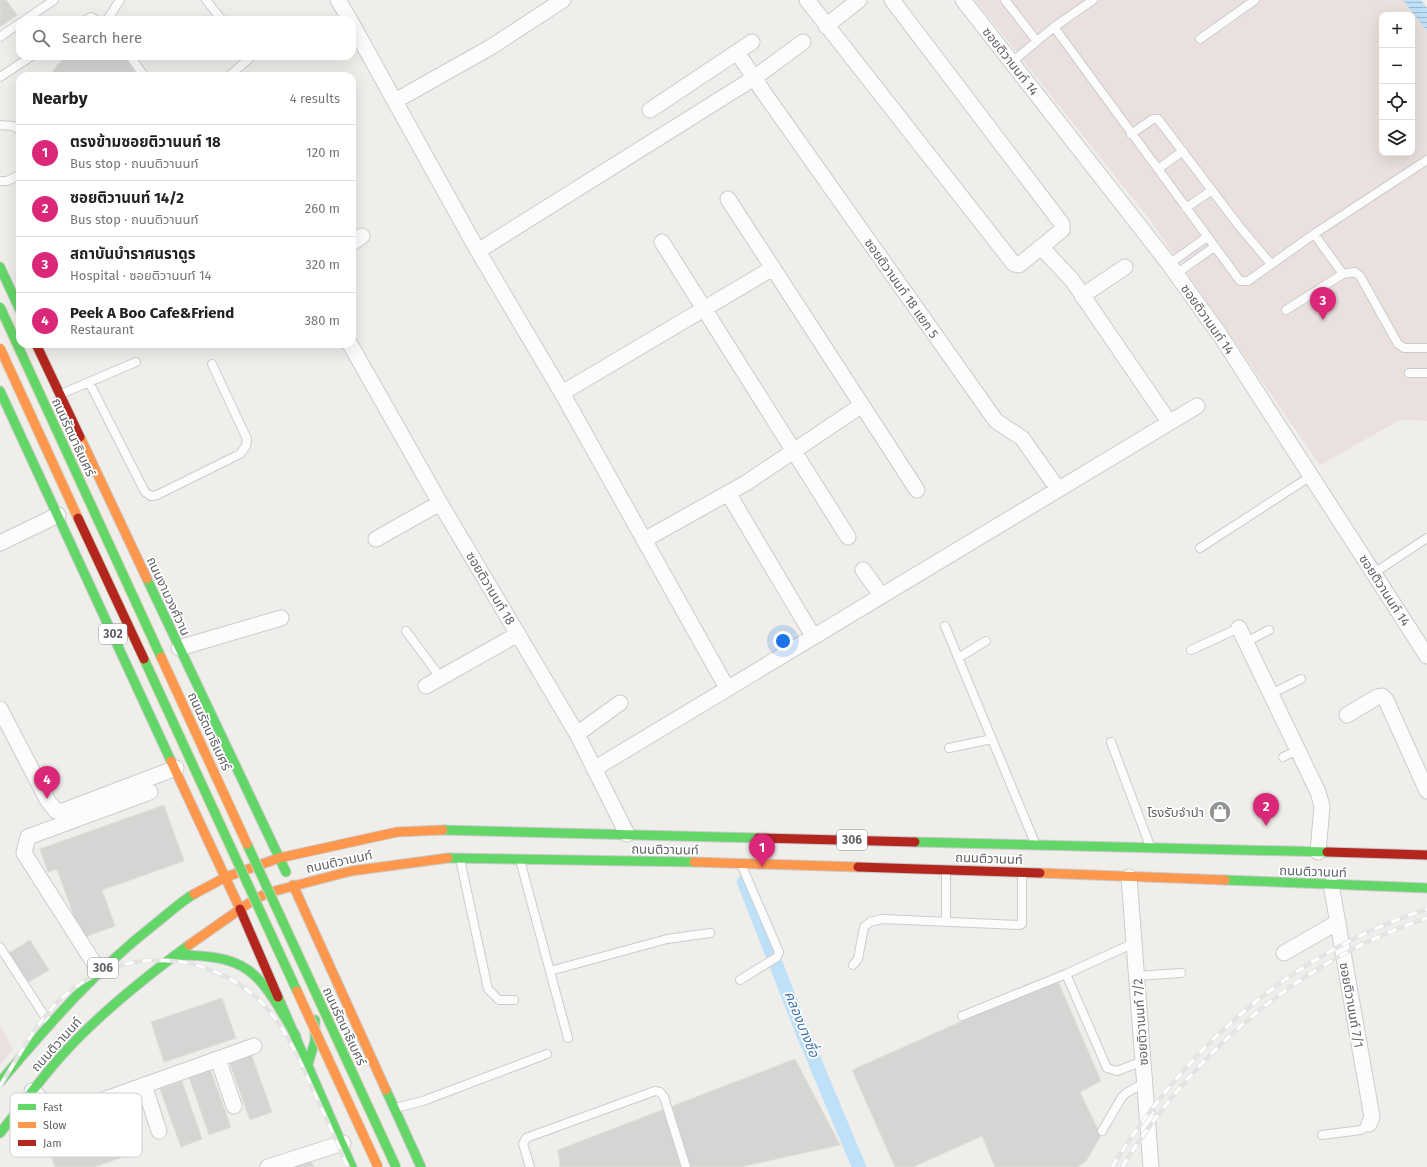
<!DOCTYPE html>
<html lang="en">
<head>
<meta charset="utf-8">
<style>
	body { margin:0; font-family:"Fira Sans","Noto Sans Thai",sans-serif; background:#f6f6f6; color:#222 }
	.controls { position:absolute; right:12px; top:12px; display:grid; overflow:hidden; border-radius:8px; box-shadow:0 4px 16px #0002 }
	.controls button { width:36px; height:36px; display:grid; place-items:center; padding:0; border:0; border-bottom:1px solid #e0e0e0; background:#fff; color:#222; font:20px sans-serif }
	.you { position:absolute; left:783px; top:641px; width:14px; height:14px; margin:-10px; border:3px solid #fff; border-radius:50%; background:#1a73e8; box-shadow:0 0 0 6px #1a73e833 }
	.badge { display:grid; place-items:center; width:26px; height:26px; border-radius:50%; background:#db2777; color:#fff; font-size:13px; font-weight:700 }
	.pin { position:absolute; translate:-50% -33px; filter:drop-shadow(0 1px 2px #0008) }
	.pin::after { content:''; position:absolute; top:21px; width:14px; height:12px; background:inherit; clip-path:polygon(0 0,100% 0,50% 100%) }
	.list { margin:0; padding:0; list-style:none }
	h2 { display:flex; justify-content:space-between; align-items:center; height:52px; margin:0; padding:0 16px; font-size:17px }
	h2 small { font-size:13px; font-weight:400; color:#767676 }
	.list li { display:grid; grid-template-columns:26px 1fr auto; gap:12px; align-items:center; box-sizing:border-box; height:56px; padding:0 16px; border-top:1px solid #e0e0e0 }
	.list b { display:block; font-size:15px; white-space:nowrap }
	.list p { margin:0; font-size:13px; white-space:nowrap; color:#767676 }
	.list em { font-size:13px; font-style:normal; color:#767676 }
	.icon { flex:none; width:22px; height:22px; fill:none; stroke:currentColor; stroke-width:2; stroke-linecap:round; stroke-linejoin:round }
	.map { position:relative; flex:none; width:1427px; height:1167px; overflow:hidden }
	.search { position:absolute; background:#fff; box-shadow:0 4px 16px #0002; left:16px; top:16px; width:340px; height:44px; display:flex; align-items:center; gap:10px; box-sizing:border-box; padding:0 14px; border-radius:12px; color:#767676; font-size:15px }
	.panel { position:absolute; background:#fff; box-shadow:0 4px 16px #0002; left:16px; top:72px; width:340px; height:276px; border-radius:12px }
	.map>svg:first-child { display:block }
	.medical { fill:#eae0de; fill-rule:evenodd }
	.water { fill:url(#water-rules) }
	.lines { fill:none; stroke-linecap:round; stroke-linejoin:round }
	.canal { stroke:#bfe0f9; stroke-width:14 }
	.building { fill:#d6d5d3; stroke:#deddd9 }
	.lane-casing { stroke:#cbcccc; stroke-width:10 }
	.street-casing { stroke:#cbcccc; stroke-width:17 }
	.fast-casing { stroke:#cacacb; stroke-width:11 }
	.slow-casing { stroke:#cacacb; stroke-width:11 }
	.jam-casing { stroke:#cacacb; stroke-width:11 }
	.lane { stroke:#fdfcfc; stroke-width:8 }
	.street { stroke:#fdfcfc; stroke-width:15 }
	.fast { stroke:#63d668; stroke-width:9 }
	.slow { stroke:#ff974d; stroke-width:9 }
	.jam { stroke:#b3261e; stroke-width:9 }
	.rail-casing { stroke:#e4e4e4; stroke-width:4.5 }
	.rail { stroke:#fff; stroke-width:3; stroke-dasharray:9; stroke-linecap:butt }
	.fast-bridge-casing { stroke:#d7ceb8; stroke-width:11; stroke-linecap:butt }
	.slow-bridge-casing { stroke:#d7ceb8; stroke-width:11; stroke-linecap:butt }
	.jam-bridge-casing { stroke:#d7ceb8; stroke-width:11; stroke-linecap:butt }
	.fast-bridge { stroke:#63d668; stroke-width:9 }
	.slow-bridge { stroke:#ff974d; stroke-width:9 }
	.jam-bridge { stroke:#b3261e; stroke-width:9 }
	.labels { text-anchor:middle; stroke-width:3.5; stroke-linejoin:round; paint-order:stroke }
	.shield { fill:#fff; stroke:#8f9295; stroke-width:1 }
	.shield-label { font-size:12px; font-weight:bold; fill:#5f6368 }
	.street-label { font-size:13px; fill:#5f6368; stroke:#fff }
	.poi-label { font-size:13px; fill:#5f6368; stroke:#fff; text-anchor:end }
	.water-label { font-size:14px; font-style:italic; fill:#4174aa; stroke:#fff }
	.key { fill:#fff; stroke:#cfd0d2; stroke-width:1 }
	.key-label { font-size:11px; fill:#5f6368 }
</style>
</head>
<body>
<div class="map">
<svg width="1427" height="1167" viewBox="0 0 1427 1167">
	<defs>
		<pattern id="water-rules" width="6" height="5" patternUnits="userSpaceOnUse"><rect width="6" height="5" fill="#bfe0f9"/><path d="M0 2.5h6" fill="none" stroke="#9eb9cd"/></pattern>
	</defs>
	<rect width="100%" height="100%" fill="#efeeea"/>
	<!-- medical -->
	<path class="medical" d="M975,0H1412L1427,20V421L1400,420L1320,465L1150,220ZM1382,15H1412V153H1382Z
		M0,1026L13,1049L0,1065Z"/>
	<!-- water -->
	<path class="water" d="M1403,0H1421L1427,8V31Z"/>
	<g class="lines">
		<!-- canal -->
		<path class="canal" d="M744,882L802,1031L859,1167"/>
	</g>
	<!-- building -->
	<path class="building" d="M0,0H6L17,15L0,27Z
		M65,56H124L137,76H49Z
		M164,805L184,861L102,890L115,926L82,938L57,869L48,872L40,849Z
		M30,940L49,970L27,983L9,953Z
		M1057,979L1101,1081L1080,1092L1101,1136L1086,1161L1078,1167H995L982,1136L913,1167H895L852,1070Z
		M222,998L236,1038L164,1062L151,1022Z
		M251,1054L272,1112L250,1120L229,1061Z
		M795,1059L840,1145L740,1167H560L558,1150Z
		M210,1069L231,1127L209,1135L189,1077Z
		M182,1081L202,1139L181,1147L160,1089Z
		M136,1129L143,1150L94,1167H55L52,1158Z
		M309,1157L314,1167H285Z"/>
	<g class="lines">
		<!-- lane casing -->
		<g class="lane-casing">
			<path id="lane" d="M206,0L222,20
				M1005,0L1036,40
				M25,20L54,0
				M86,20L91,17L96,20
				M107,20L120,0
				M1054,27L1093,0
				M0,37L20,23
				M1200,39L1255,0
				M130,56L144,76
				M1012,62L1054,27L1240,281H1248L1314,234L1427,160
				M229,76L252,56
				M0,77L32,56
				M0,125L13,126L20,130
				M1131,134L1153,119H1158L1239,226L1271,264
				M1158,169L1183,151
				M0,181H7L20,175
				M1186,208L1212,190
				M1314,234L1343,274
				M1169,264L1207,237
				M1176,274L1214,247
				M1286,310L1343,274L1355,272L1360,276L1398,344L1404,348H1427
				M1409,373H1427
				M89,382L145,492L151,496L157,495L240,454L246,446L247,439L212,364
				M61,394L136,362
				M1200,548L1311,476
				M1374,573L1427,538
				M945,626L1035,843
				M406,631L441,678
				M1246,642L1269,630
				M1191,650L1239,628
				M958,658L986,641
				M1271,694L1301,679
				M1111,742L1150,846
				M949,748L992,739
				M1283,757L1298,750
				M460,859L488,989L499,1000H514
				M520,860L568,1038
				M946,922V871
				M0,947L49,1023
				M853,965L858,959L864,927L870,922L882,919L1020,925L1022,924V873
				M550,971L667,939L710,933
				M1066,974L1107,1068L1117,1071L1143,1061
				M1136,976L1181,973
				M740,980L777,957L779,952L741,864
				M962,1016L1066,974L1134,943
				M395,1108L423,1101L547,1054
				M1102,1131L1122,1097L1126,1093L1144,1083
				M1322,1135L1361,1130L1369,1124
				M530,1167L523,1144L526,1138L655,1091L660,1092L664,1097L686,1167"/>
		</g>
		<!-- street casing -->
		<g class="street-casing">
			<path id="street" d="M338,0L350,20
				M807,0L1014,264L1019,265L1062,230V224L892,0
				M963,0L1169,264L1220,335L1427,656
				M352,24L478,251L562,393L727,688
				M826,26L859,0
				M737,52L762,90L996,421L1022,438L1058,489
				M395,101L491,47L563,0
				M650,110L752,42
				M728,199L917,490
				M662,242L848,537
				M352,243L362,236
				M1042,248L1072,280L1169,422
				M478,251L754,78L803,42
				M1082,296L1125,267
				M350,344L440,503L577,734L627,834
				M562,393L773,268
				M728,493L813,636
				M376,539L440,503
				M644,540L746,483L862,405
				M0,543L58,515
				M863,570L881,595
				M1239,628L1318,792L1322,806L1318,852
				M179,648L281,618
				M426,686L518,634
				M0,709L48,801L56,811H63L176,768
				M1347,715L1377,697L1382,696L1386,700L1427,791
				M577,734L620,703
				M594,769L1197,406
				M1129,877L1151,1167
				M1331,884L1372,1117L1369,1124
				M1284,953L1338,922
				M99,971L24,853L28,837L150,792
				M218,1059L234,1106
				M144,1085L159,1131
				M32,1091C49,1105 54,1114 78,1109L254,1046
				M268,1167L343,1143"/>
		</g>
		<!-- fast casing -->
		<g class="fast-casing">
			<path id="fast" d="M0,267L20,310
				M0,391L171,761
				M147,579L286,872
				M443,830L758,838
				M915,842L1327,852
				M448,858L694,862
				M1225,880L1427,888
				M176,955C253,955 259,974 296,1036
				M278,997L352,1167
				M308,1064L315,1041V1020
				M0,1082C49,1024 96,970 155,924C168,914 180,902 194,894
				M386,1090L421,1167
				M0,1133C21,1107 40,1079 63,1054C100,1013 144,978 189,945"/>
		</g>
		<!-- slow casing -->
		<g class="slow-casing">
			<path id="slow" d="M80,437L147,579
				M171,761L240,909
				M694,862L858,867
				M1040,873L1225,880
				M293,885L386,1090
				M194,894L226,877L279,858L397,832L443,830
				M189,945L249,903L267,893L351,871L448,858"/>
		</g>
		<!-- jam casing -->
		<g class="jam-casing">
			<path id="jam" d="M36,344L80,437
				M758,838L915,842
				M1327,852L1427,855
				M858,867L1040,873
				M240,909L278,997"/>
		</g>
		<!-- lane -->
		<use href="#lane" class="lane"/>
		<!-- street -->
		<use href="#street" class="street"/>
		<!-- fast -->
		<use href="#fast" class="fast"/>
		<!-- slow -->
		<use href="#slow" class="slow"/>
		<!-- jam -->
		<use href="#jam" class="jam"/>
		<!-- rail casing -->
		<g class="rail-casing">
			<path id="rail" d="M0,1086C19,1056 36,1022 62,998C121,944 210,949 265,1006C286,1029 300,1061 313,1090C325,1115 336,1141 348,1167
				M1112,1167C1187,1046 1290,954 1427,909
				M1122,1167C1194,1052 1298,961 1427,918"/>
		</g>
		<!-- rail -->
		<use href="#rail" class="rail"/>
		<!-- fast-bridge casing -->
		<g class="fast-bridge-casing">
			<path id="fast-bridge" d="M0,307L161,657
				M144,659L297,991
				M247,844L396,1167"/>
		</g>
		<!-- slow-bridge casing -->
		<g class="slow-bridge-casing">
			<path id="slow-bridge" d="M0,348L78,518
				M161,657L247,844
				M297,991L378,1167"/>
		</g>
		<!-- jam-bridge casing -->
		<g class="jam-bridge-casing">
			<path id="jam-bridge" d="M78,518L144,659"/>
		</g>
		<!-- fast-bridge -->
		<use href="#fast-bridge" class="fast-bridge"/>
		<!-- slow-bridge -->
		<use href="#slow-bridge" class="slow-bridge"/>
		<!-- jam-bridge -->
		<use href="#jam-bridge" class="jam-bridge"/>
	</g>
	<!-- icons -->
	<defs>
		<g id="shop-disc" transform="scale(1.15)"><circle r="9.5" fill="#919496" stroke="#fff"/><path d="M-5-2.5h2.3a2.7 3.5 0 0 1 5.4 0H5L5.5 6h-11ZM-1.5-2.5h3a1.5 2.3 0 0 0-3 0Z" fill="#fff"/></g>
	</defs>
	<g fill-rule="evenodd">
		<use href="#shop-disc" x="1220" y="812"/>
	</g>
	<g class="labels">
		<!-- shield labels -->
		<g class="shield">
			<rect x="99" y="624" width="28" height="20" rx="3"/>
			<rect x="837" y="830" width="30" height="20" rx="3"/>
			<rect x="88" y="958" width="30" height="20" rx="3"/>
		</g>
		<g class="shield-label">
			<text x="113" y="638">302</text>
			<text x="852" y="844">306</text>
			<text x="103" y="972">306</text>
		</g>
		<!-- street labels -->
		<g class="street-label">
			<text transform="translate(1011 61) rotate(52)" y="5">ซอยติวานนท์ 14</text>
			<text transform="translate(902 288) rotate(55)" y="5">ซอยติวานนท์ 18 แยก 5</text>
			<text transform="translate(1208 319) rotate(55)" y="5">ซอยติวานนท์ 14</text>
			<text transform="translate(74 437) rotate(65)" y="5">ถนนรัตนาธิเบศร์</text>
			<text transform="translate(491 588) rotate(59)" y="5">ซอยติวานนท์ 18</text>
			<text transform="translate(1385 590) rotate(57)" y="5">ซอยติวานนท์ 14</text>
			<text transform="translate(169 596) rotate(65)" y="5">ถนนงามวงศ์วาน</text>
			<text transform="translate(210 731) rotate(65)" y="5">ถนนรัตนาธิเบศร์</text>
			<text transform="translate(665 849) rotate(1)" y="5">ถนนติวานนท์</text>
			<text transform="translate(989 858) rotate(2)" y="5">ถนนติวานนท์</text>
			<text transform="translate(339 861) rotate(-12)" y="5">ถนนติวานนท์</text>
			<text transform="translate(1313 871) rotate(2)" y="5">ถนนติวานนท์</text>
			<text transform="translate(1352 1005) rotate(80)" y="5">ซอยติวานนท์ 7/1</text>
			<text transform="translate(1140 1022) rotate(-94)" y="5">ซอยติวานนท์ 7/2</text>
			<text transform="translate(345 1026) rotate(65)" y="5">ถนนรัตนาธิเบศร์</text>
			<text transform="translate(56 1044) rotate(-48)" y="5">ถนนติวานนท์</text>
		</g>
		<!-- poi labels -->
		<g class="poi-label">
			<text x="1204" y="817">โรงรับจำนำ</text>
		</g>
		<!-- water labels -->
		<g class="water-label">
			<text transform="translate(802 1024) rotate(68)" y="5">คลองบางซื่อ</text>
		</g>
	</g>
	<!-- legend -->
	<rect x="10" y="1093" width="132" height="64" rx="6" class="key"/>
	<rect x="18" y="1104" width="18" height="6" fill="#63d668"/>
	<rect x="18" y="1122" width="18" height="6" fill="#ff974d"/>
	<rect x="18" y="1140" width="18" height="6" fill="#b3261e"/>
	<g class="key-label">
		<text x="43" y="1111">Fast</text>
		<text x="43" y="1129">Slow</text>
		<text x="43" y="1147">Jam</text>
	</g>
</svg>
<div class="controls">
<button>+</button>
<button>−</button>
<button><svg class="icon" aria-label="locate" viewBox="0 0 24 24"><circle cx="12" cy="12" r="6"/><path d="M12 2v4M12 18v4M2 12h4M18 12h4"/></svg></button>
<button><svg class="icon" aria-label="layers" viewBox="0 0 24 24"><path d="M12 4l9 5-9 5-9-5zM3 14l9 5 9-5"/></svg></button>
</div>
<div class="you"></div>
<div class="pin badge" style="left:762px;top:867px">1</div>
<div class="pin badge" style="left:1266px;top:826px">2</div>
<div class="pin badge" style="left:1323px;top:320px">3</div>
<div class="pin badge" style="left:47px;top:799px">4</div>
<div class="search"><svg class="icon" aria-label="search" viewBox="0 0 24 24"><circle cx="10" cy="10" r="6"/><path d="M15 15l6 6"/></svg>Search here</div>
<section class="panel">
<h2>Nearby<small>4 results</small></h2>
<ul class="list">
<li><span class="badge">1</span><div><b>ตรงข้ามซอยติวานนท์ 18</b><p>Bus stop · ถนนติวานนท์</p></div><em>120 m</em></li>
<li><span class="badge">2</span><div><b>ซอยติวานนท์ 14/2</b><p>Bus stop · ถนนติวานนท์</p></div><em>260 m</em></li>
<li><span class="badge">3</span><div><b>สถาบันบำราศนราดูร</b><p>Hospital · ซอยติวานนท์ 14</p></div><em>320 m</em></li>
<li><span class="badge">4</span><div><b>Peek A Boo Cafe&amp;Friend</b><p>Restaurant</p></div><em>380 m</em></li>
</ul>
</section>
</div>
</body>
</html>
